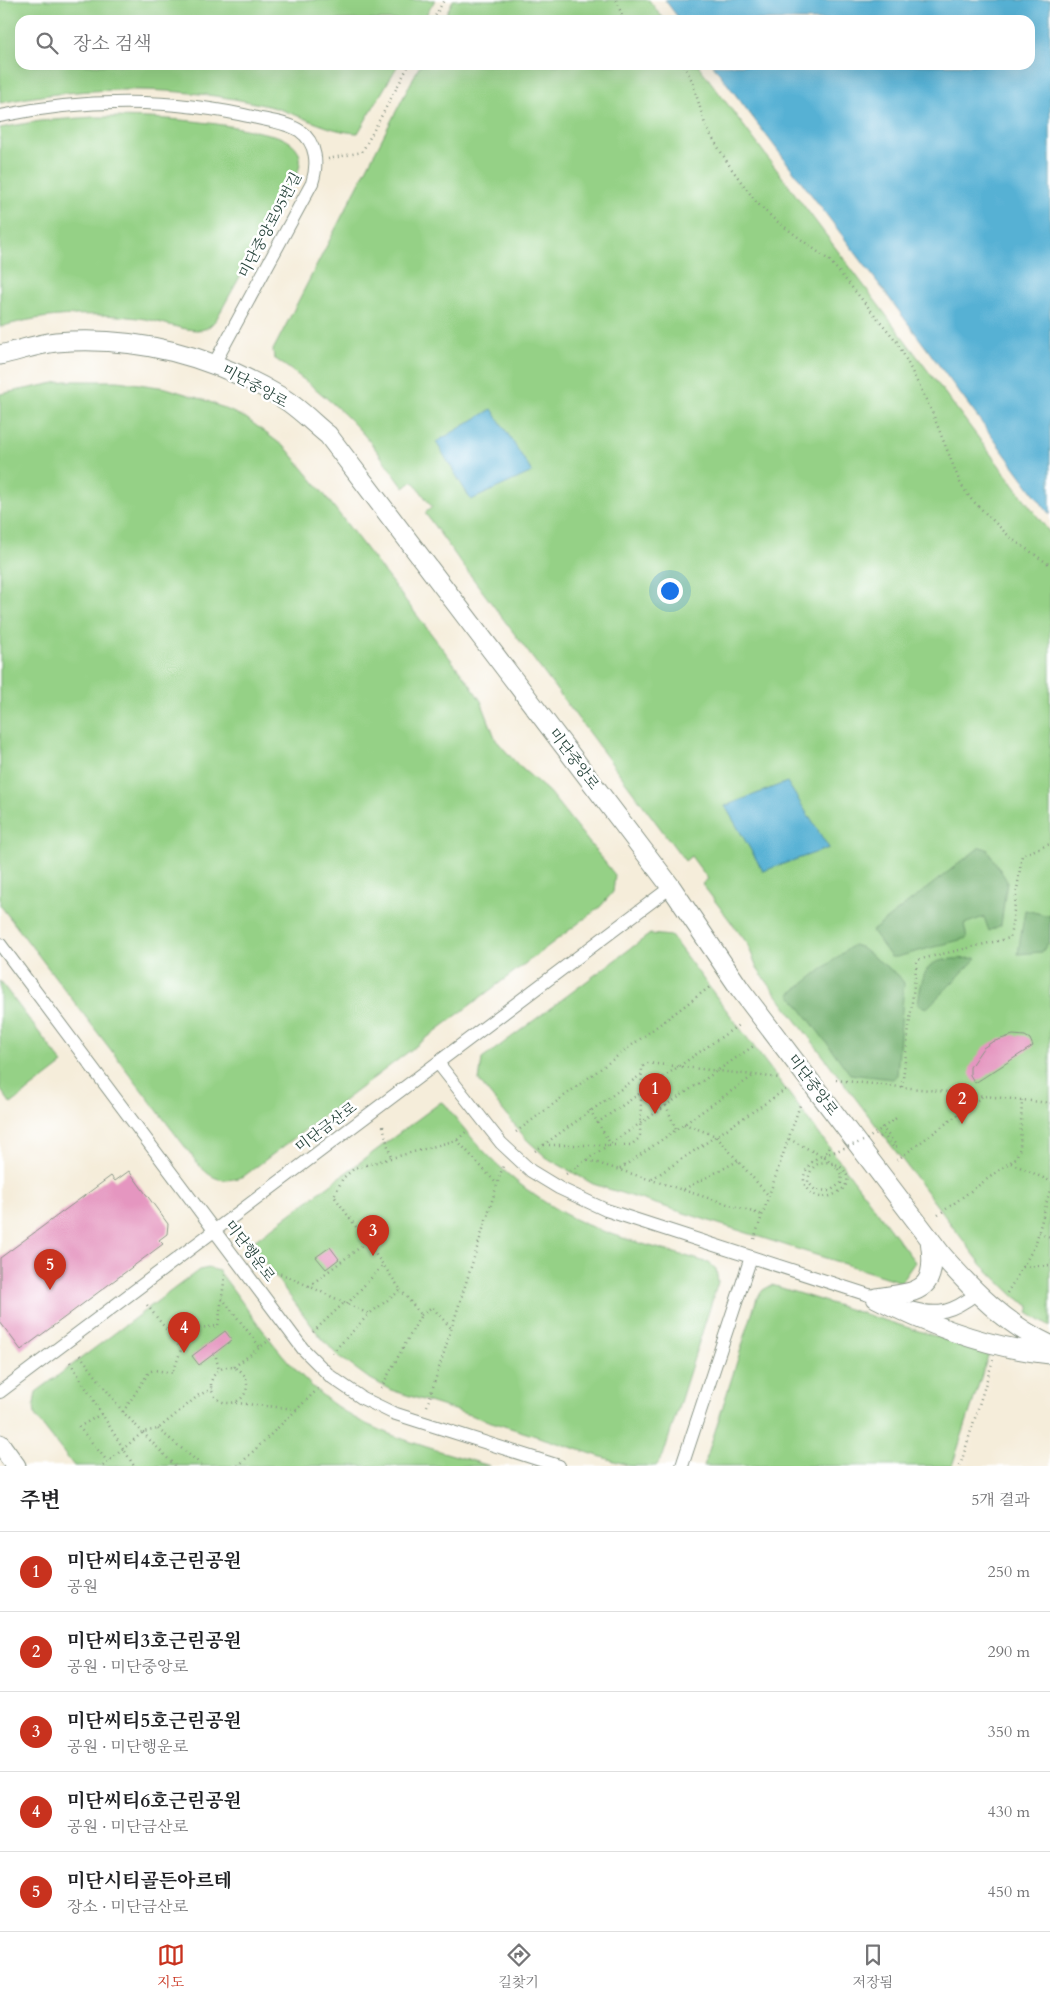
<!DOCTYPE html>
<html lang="ko">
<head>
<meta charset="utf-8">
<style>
	body { margin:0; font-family:Cardo,"Noto Serif KR",serif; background:#f2f2f2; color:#202124 }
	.you { position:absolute; left:669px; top:590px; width:18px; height:18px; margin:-12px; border:4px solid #fff; border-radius:50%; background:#1a73e8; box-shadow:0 0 0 8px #1a73e833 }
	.badge { display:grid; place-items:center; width:32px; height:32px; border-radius:50%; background:#c8321e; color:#fff; font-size:16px; font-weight:700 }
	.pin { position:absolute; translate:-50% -41px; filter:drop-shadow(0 1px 2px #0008) }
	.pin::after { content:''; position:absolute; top:26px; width:18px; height:15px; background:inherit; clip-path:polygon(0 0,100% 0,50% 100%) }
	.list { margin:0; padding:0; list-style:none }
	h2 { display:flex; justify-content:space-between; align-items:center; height:65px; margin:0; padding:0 20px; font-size:21px }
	h2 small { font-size:16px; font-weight:400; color:#757577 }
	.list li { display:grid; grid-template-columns:32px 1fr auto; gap:15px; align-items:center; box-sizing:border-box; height:80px; padding:0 20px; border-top:1px solid #e0e0e0 }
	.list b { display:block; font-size:19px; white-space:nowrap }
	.list p { margin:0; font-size:16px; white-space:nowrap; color:#757577 }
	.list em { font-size:16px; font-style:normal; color:#757577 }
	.icon { flex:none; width:28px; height:28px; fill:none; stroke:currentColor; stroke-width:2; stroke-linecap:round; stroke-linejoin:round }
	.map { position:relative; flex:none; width:1050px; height:1466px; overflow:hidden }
	.search { position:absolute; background:#fff; box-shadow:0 5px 20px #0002; left:15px; right:15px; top:15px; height:55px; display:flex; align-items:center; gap:12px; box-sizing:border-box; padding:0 18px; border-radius:15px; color:#757577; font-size:19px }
	.sheet { height:465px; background:#fff }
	nav { display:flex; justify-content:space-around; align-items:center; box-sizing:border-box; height:70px; border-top:1px solid #e0e0e0; background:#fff; font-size:14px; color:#757577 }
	nav a { display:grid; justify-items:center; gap:2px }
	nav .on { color:#c8321e }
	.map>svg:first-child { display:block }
	.green { fill:#95d186; stroke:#5a875d }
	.forest { fill:#78b373; stroke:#4c7854 }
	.water { fill:#56b1d4; stroke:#3a7784 }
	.building { fill:#e596c0 }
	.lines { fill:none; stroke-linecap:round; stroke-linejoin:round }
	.street-casing { stroke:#8a9587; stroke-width:14 }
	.secondary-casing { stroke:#8a9587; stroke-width:21 }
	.path { stroke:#8a9587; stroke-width:2.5; stroke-dasharray:1 4; stroke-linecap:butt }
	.street { stroke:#fff; stroke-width:12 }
	.secondary { stroke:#fff; stroke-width:19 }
	.path-bridge { stroke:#8a9587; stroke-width:2.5; stroke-dasharray:1 4; stroke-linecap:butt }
	.labels { text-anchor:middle; stroke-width:5; stroke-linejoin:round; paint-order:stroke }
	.street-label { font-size:15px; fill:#1f3d34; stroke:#fff }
</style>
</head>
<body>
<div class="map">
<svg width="1050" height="1466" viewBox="0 0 1050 1466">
	<rect width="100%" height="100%" fill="#fff"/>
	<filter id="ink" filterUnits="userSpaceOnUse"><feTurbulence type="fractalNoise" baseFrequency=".02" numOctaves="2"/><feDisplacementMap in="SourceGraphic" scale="10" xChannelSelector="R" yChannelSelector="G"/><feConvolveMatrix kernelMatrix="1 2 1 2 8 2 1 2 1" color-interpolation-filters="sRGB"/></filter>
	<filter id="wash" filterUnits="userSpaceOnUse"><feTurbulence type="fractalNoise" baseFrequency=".0096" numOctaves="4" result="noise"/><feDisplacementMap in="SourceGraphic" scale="20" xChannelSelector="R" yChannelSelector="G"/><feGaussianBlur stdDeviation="1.12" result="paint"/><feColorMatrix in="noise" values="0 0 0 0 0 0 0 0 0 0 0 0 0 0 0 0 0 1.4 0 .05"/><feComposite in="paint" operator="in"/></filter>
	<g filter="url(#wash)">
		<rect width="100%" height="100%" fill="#f5edda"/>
		<!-- green -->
		<path class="green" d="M0,0H435L423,20H20V65H398L358,133C327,132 298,113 268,106C179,85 89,85 0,103Z
			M453,0H649L664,20H443Z
			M420,65H698L1050,533V1327L1028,1313L1030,1306L1015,1297L982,1265L758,970L747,943L702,884L708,879L691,856L685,861L459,560L425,513L432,507L413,481L404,488C388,467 373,443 354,424C330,399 303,378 274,358L273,350Z
			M94,117C148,117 202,119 255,131C267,134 281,135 291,143C302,151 302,163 297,174L217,318C212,325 207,330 198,330C181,330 162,322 145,319C96,312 47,313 0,327V128L40,121Z
			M65,381H118L166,388L205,400L246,418L287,449L320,489L469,683L481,701L496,740L518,765L549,792L615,875L613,892L600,907L244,1176C225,1183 213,1181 199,1165L0,905V394Z
			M650,934L671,936L915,1262L901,1282L593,1184L547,1158L527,1140L479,1081L482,1059Z
			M0,981L63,1064L11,1104L0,1089Z
			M441,1102L445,1104C482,1155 527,1198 585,1224C624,1241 668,1250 709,1263L716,1269L718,1282L663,1456L656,1466H630L391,1390L367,1377L337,1355L318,1334L254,1248V1241Z
			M209,1268L219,1271C261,1326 300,1391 364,1423C403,1442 448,1453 490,1466H74L35,1416L34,1404L36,1392L199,1270Z
			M772,1285L989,1353L952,1466H704L757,1298L763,1290Z"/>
		<!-- forest -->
		<path class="forest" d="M980,847L987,849L1007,881L1001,925L989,931L984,917L964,924L967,938L897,957H891L872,931Z
			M1025,910L1050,916V940L1042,952L1018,954Z
			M853,945L860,947L898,975L904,983L897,1075L893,1079L850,1074L790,994Z
			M977,958L927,1008L918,1005C924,956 932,960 977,958Z"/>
		<!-- water -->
		<path class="water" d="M665,0H1050V515L870,272L713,65H1030V20H680Z
			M492,409L532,472L471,500L436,442Z
			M787,782L829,848L763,871L725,806Z"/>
		<g id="blocks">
			<!-- building -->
			<path class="building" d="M1013,1035L1025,1036L1030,1039L1033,1046L975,1083L970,1075V1067L983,1048L992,1042Z
				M129,1171L168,1224L167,1234L159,1240L163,1244L21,1350L0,1322V1258L111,1176L115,1181Z
				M330,1247L339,1259L326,1269L316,1257Z
				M225,1331L232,1340L199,1365L192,1356Z"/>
		</g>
	</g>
	<g filter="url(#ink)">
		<use href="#blocks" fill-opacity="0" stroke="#8a9587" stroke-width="1"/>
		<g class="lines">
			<!-- street casing -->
			<g class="street-casing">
				<path id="street" d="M0,116C84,98 173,98 257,118C271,121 288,123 300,131C317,143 318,165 312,183L214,364
					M0,944L303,1349L330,1376L362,1398L393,1413L559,1466
					M438,1063L501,1143L531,1171L559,1188L606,1210L884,1300
					M910,1308C939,1316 952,1312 976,1294
					M0,1392L671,887
					M682,1466L751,1257"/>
			</g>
			<!-- secondary casing -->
			<g class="secondary-casing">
				<path id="secondary" d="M0,355C18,351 37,344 56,342C135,335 213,356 281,397C298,407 313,423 328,435L671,887L740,989L942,1255C974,1292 1006,1324 1050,1345
					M876,1298C930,1326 989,1348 1050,1354
					M876,1298C920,1292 938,1292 930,1240
					M0,1444L16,1466"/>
			</g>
			<!-- path -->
			<path class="path" d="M616,0L624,20
				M433,20L444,0
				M684,65L692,81L705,124L710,134L731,168L757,203L774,219L830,261L898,343L932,412L961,485L971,499L1012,539L1050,565
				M328,159L362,152L409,65
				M836,1080L1050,1103
				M648,1087L660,1109
				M902,1087L917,960L1010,938L1022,855L1050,844
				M666,1105L676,1130
				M590,1110L610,1143
				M597,1123L740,1024
				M684,1124L716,1136L769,1196
				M383,1126L391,1158
				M516,1132L711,986
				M879,1137L883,1134L894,1148L897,1146L881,1126
				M789,1139L824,1157L838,1169
				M457,1140L496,1183
				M544,1145H631L638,1139L640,1135L642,1067L648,1063L780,1078
				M535,1151L642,1074
				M824,1157L830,1144
				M588,1160L762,1215
				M897,1160L983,1096
				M1011,1163L1050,1181
				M620,1169L753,1076
				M566,1174L755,1045
				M652,1179L788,1088
				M684,1189L738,1161
				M938,1215L1016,1158L1020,1148L1022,1100
				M1039,1232L1050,1237
				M754,1239L800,1105
				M1023,1267L1050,1265
				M266,1269L287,1276L369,1314L401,1290L334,1196L343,1178L355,1168L457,1140L468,1130
				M309,1286L367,1242
				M1007,1293L1035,1246L1050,1190
				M222,1298L260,1347
				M347,1304L383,1265
				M147,1305L181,1348
				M421,1315L432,1307L451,1328
				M313,1332L344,1303
				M332,1353L369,1314
				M80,1355L123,1412L175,1466
				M216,1357L219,1370
				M70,1362L134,1466
				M211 1385a18 18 0 1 1 36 0a18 18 0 1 1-36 0Z
				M234,1367L272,1338
				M381,1388L421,1315L401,1290
				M236,1403L297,1409
				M427,1406L503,1166
				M123,1412L149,1372L154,1370L173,1373L188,1329L218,1326L225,1275
				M101,1414L79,1427L108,1462
				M158,1429L203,1466
				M103,1466L143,1432L158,1429L199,1395L212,1389
				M238,1466L319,1388
				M960,1466L993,1360"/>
			<!-- street -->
			<use href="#street" class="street"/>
			<!-- secondary -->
			<use href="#secondary" class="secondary"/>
			<!-- path-bridge -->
			<path class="path-bridge" d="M838,1169L842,1174L841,1183L830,1191L815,1190L808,1182C811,1141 871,1173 837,1193C811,1208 789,1178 817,1158L866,1140L899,1116"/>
		</g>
	</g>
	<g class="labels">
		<!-- street labels -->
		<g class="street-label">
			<text transform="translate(270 225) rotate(-62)" y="5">미단중앙로95번길</text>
			<text transform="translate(255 386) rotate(29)" y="5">미단중앙로</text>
			<text transform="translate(574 759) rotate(53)" y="5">미단중앙로</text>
			<text transform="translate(813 1085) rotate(53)" y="5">미단중앙로</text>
			<text transform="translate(326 1127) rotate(-37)" y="5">미단금산로</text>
			<text transform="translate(250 1251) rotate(53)" y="5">미단행운로</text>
		</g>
	</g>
</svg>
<div class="you"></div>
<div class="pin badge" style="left:655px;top:1114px">1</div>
<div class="pin badge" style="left:962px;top:1124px">2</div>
<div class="pin badge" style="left:373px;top:1256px">3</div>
<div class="pin badge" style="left:184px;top:1353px">4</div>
<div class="pin badge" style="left:50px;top:1290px">5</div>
<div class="search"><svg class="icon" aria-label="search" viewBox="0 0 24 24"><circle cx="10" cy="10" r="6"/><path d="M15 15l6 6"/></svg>장소 검색</div>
</div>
<section class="sheet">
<h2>주변<small>5개 결과</small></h2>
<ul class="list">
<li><span class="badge">1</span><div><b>미단씨티4호근린공원</b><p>공원</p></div><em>250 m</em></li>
<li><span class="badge">2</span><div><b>미단씨티3호근린공원</b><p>공원 · 미단중앙로</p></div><em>290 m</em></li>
<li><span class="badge">3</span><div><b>미단씨티5호근린공원</b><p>공원 · 미단행운로</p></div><em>350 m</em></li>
<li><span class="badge">4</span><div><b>미단씨티6호근린공원</b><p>공원 · 미단금산로</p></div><em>430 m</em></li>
<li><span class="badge">5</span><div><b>미단시티골든아르테</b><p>장소 · 미단금산로</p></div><em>450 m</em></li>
</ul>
</section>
<nav>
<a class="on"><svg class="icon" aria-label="map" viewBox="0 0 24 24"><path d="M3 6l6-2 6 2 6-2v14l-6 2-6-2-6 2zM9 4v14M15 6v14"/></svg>지도</a>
<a><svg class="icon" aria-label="directions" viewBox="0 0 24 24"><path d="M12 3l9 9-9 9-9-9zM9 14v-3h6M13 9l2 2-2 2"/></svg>길찾기</a>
<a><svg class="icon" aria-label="saved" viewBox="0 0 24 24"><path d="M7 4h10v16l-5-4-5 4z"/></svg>저장됨</a>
</nav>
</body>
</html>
